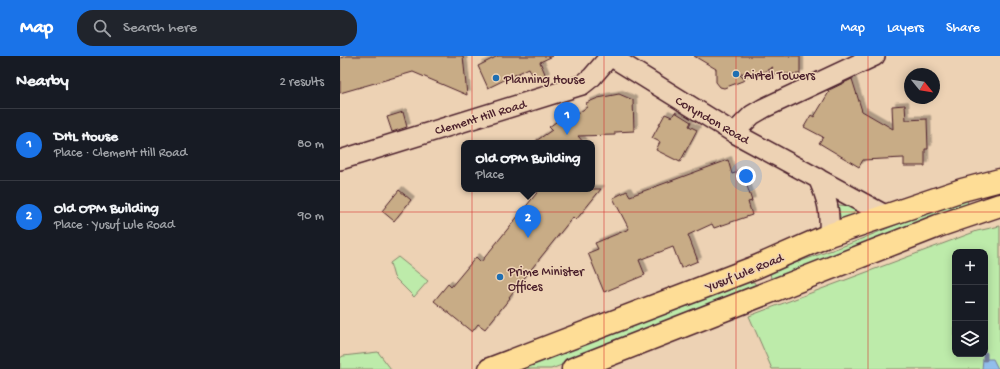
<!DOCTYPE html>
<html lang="en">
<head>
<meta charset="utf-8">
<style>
	body { margin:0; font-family:"Gochi Hand",sans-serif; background:#20242c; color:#f1f3f6 }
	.controls { position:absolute; right:12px; bottom:12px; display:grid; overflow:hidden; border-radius:8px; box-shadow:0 2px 10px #0003 }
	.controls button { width:36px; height:36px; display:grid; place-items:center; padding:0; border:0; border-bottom:1px solid #363941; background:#171b24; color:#f1f3f6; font:20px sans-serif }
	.compass { position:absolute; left:564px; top:12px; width:36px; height:36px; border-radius:50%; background:#171b24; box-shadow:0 2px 10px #0003; rotate:120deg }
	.you { position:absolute; left:406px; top:120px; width:14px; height:14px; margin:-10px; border:3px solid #fff; border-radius:50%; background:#1a73e8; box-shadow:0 0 0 6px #1a73e833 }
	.badge { display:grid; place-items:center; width:26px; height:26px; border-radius:50%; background:#1a73e8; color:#fff; font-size:13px; font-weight:700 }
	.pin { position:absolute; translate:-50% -33px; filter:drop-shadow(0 1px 2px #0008) }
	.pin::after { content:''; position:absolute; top:21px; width:14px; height:12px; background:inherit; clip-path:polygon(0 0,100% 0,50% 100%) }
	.popup { position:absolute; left:121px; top:84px; width:134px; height:52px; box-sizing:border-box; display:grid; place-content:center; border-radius:8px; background:#171b24; filter:drop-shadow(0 1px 3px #0005); font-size:13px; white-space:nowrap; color:#9ea1a6 }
	.popup b { font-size:15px; color:#f1f3f6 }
	.popup::after { content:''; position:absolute; left:50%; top:100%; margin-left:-8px; border:8px solid transparent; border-top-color:#171b24 }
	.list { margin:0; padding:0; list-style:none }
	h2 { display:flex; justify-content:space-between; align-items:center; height:52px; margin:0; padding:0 16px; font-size:17px }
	h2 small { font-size:13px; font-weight:400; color:#9ea1a6 }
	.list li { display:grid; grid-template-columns:26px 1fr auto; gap:12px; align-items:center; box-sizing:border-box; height:72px; padding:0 16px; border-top:1px solid #363941 }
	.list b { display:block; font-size:15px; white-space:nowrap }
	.list p { margin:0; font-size:13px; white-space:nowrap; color:#9ea1a6 }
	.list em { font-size:13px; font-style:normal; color:#9ea1a6 }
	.icon { flex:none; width:22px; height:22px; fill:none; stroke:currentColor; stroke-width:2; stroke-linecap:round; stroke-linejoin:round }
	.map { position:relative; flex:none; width:660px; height:313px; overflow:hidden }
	header { display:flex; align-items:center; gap:24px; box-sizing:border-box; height:56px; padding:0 20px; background:#1a73e8; color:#fff }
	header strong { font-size:19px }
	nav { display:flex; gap:22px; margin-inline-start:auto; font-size:14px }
	.search { width:280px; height:36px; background:#20242c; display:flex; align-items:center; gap:10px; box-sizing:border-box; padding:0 14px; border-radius:16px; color:#9ea1a6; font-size:15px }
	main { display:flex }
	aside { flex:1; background:#171b24 }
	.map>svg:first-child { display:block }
	.green { fill:#bdebaa; stroke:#84856a; fill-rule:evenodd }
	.water { fill:#92beeb; stroke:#757e9e }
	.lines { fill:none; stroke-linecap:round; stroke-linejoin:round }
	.stream { stroke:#757e9e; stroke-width:5 }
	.building { fill:#c8ac86; stroke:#4a1f2b; filter:url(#shadow) }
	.minor-casing { stroke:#4a1f2b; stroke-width:22 }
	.major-casing { stroke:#4a1f2b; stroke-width:25 }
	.minor { stroke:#edd2b4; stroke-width:19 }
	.major { stroke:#fedd96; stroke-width:22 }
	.grid { fill:none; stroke:#d62828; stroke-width:1; stroke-opacity:0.55 }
	.poi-dot { fill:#1f6fb2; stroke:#edd2b4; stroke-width:1.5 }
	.labels { text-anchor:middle; stroke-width:3; stroke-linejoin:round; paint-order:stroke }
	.poi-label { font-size:13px; fill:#4a1f2b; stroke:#edd2b4; text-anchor:start }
	.street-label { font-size:13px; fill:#4a1f2b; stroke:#edd2b4 }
</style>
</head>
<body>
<header>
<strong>Map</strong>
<div class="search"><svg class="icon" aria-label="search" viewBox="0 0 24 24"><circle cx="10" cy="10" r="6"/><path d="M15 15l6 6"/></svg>Search here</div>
<nav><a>Map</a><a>Layers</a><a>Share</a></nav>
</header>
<main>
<aside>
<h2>Nearby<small>2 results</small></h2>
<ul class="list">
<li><span class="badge">1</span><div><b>DHL House</b><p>Place · Clement Hill Road</p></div><em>80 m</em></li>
<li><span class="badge">2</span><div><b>Old OPM Building</b><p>Place · Yusuf Lule Road</p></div><em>90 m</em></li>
</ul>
</aside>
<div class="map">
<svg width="660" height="313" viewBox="0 0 660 313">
	<defs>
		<filter id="shadow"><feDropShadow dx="3.5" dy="-3.5" stdDeviation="0" flood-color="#0004"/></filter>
	</defs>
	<rect width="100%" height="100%" fill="#edd2b4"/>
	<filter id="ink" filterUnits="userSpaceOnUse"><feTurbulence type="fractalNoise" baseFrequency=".025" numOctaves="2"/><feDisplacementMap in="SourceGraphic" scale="8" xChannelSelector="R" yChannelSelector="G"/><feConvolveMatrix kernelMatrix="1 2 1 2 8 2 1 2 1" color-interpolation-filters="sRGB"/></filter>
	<g filter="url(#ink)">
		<!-- green -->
		<path class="green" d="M619,143L627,144L629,152L438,225L431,223L430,216L509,188Z
			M498,149L513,150L522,157L501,166Z
			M660,170V313H432L409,260L637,175ZM615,196H645V298H615Z
			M58,201L88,225L74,241L54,221L50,207Z
			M414,226L417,231L286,285L211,313H179L404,227Z
			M38,296L51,313H0V302L3,300Z"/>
		<!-- water -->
		<path class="water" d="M643,303H653L658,313H642Z"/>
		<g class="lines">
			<!-- stream -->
			<path class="stream" d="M614,223L615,225
				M645,298V303"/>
		</g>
		<!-- building -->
		<path class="building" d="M7,0H123L127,39L73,16L0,37V2Z
			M158,0H213L200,6L206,20L195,25L189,12L148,32L138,10Z
			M354,0H460V18H428L433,11L419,18L398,17L405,24L384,32L380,31L376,26V13Z
			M512,23L522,55L553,73L552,50L565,49L566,64L587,63L588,93H585V110H564V102L523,104L519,111L479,87L483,81L464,71L471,59L474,61L489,36L487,35Z
			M279,38L293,44L294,75L275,76V79L238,80L244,87H193L212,74L209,71L227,58L230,63L247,51L246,47L258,42Z
			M63,56L67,71L52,76L47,61Z
			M335,56L351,66L349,70L357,74L340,106L316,94L320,86L312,82L325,58L332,61Z
			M388,104L392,118L402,115L412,145L408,146L412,159L374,172L372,168L348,179L358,205L341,212L333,191L299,204L305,219L264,236L248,197L258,193L255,187L289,173L273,142L287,135L290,140Z
			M200,133H261L236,164L233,161L169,241L170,242L145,273L138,268L132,276L94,245L108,228L111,231L136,201L141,206Z
			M59,134L71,144L54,165L42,155Z"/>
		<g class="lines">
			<!-- minor casing -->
			<g class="minor-casing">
				<path id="minor" d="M270,0L394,77L547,160
					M394,77L412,59L424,52L535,0
					M0,104L242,29L252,21L270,0
					M478,122C488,145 490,154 489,179"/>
			</g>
			<!-- major casing -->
			<g class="major-casing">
				<path id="major" d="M150,313L416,211L489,179L622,134L660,124
					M233,313L598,170L660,149"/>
			</g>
			<!-- minor -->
			<use href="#minor" class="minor"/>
			<!-- major -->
			<use href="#major" class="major"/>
		</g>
	</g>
	<!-- grid -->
	<path class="grid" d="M132,0V313M264,0V313M396,0V313M528,0V313M0,156H660"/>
	<!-- markers -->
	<g class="poi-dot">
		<circle cx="396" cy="18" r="4"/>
		<circle cx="156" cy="22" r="4"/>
		<circle cx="160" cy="221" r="4"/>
	</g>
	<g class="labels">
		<!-- poi labels -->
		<g class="poi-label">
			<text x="404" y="23">Airtel Towers</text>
			<text x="164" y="27">Planning House</text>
			<text x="168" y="219">Prime Minister<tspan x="168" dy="15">Offices</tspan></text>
		</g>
		<!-- street labels -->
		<g class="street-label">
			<text transform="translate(140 60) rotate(-17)" y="5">Clement Hill Road</text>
			<text transform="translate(373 63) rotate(30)" y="5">Coryndon Road</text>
			<text transform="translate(404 215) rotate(-22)" y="5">Yusuf Lule Road</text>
		</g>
	</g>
</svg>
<div class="controls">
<button>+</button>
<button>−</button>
<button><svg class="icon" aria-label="layers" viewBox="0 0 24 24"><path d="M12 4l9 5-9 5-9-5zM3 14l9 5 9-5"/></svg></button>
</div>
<svg class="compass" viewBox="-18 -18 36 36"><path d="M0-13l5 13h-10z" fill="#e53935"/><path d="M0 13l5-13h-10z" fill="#9ea1a6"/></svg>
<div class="you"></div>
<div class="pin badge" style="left:227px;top:79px">1</div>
<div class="pin badge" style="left:188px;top:182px">2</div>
<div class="popup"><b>Old OPM Building</b>Place</div>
</div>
</main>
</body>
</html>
